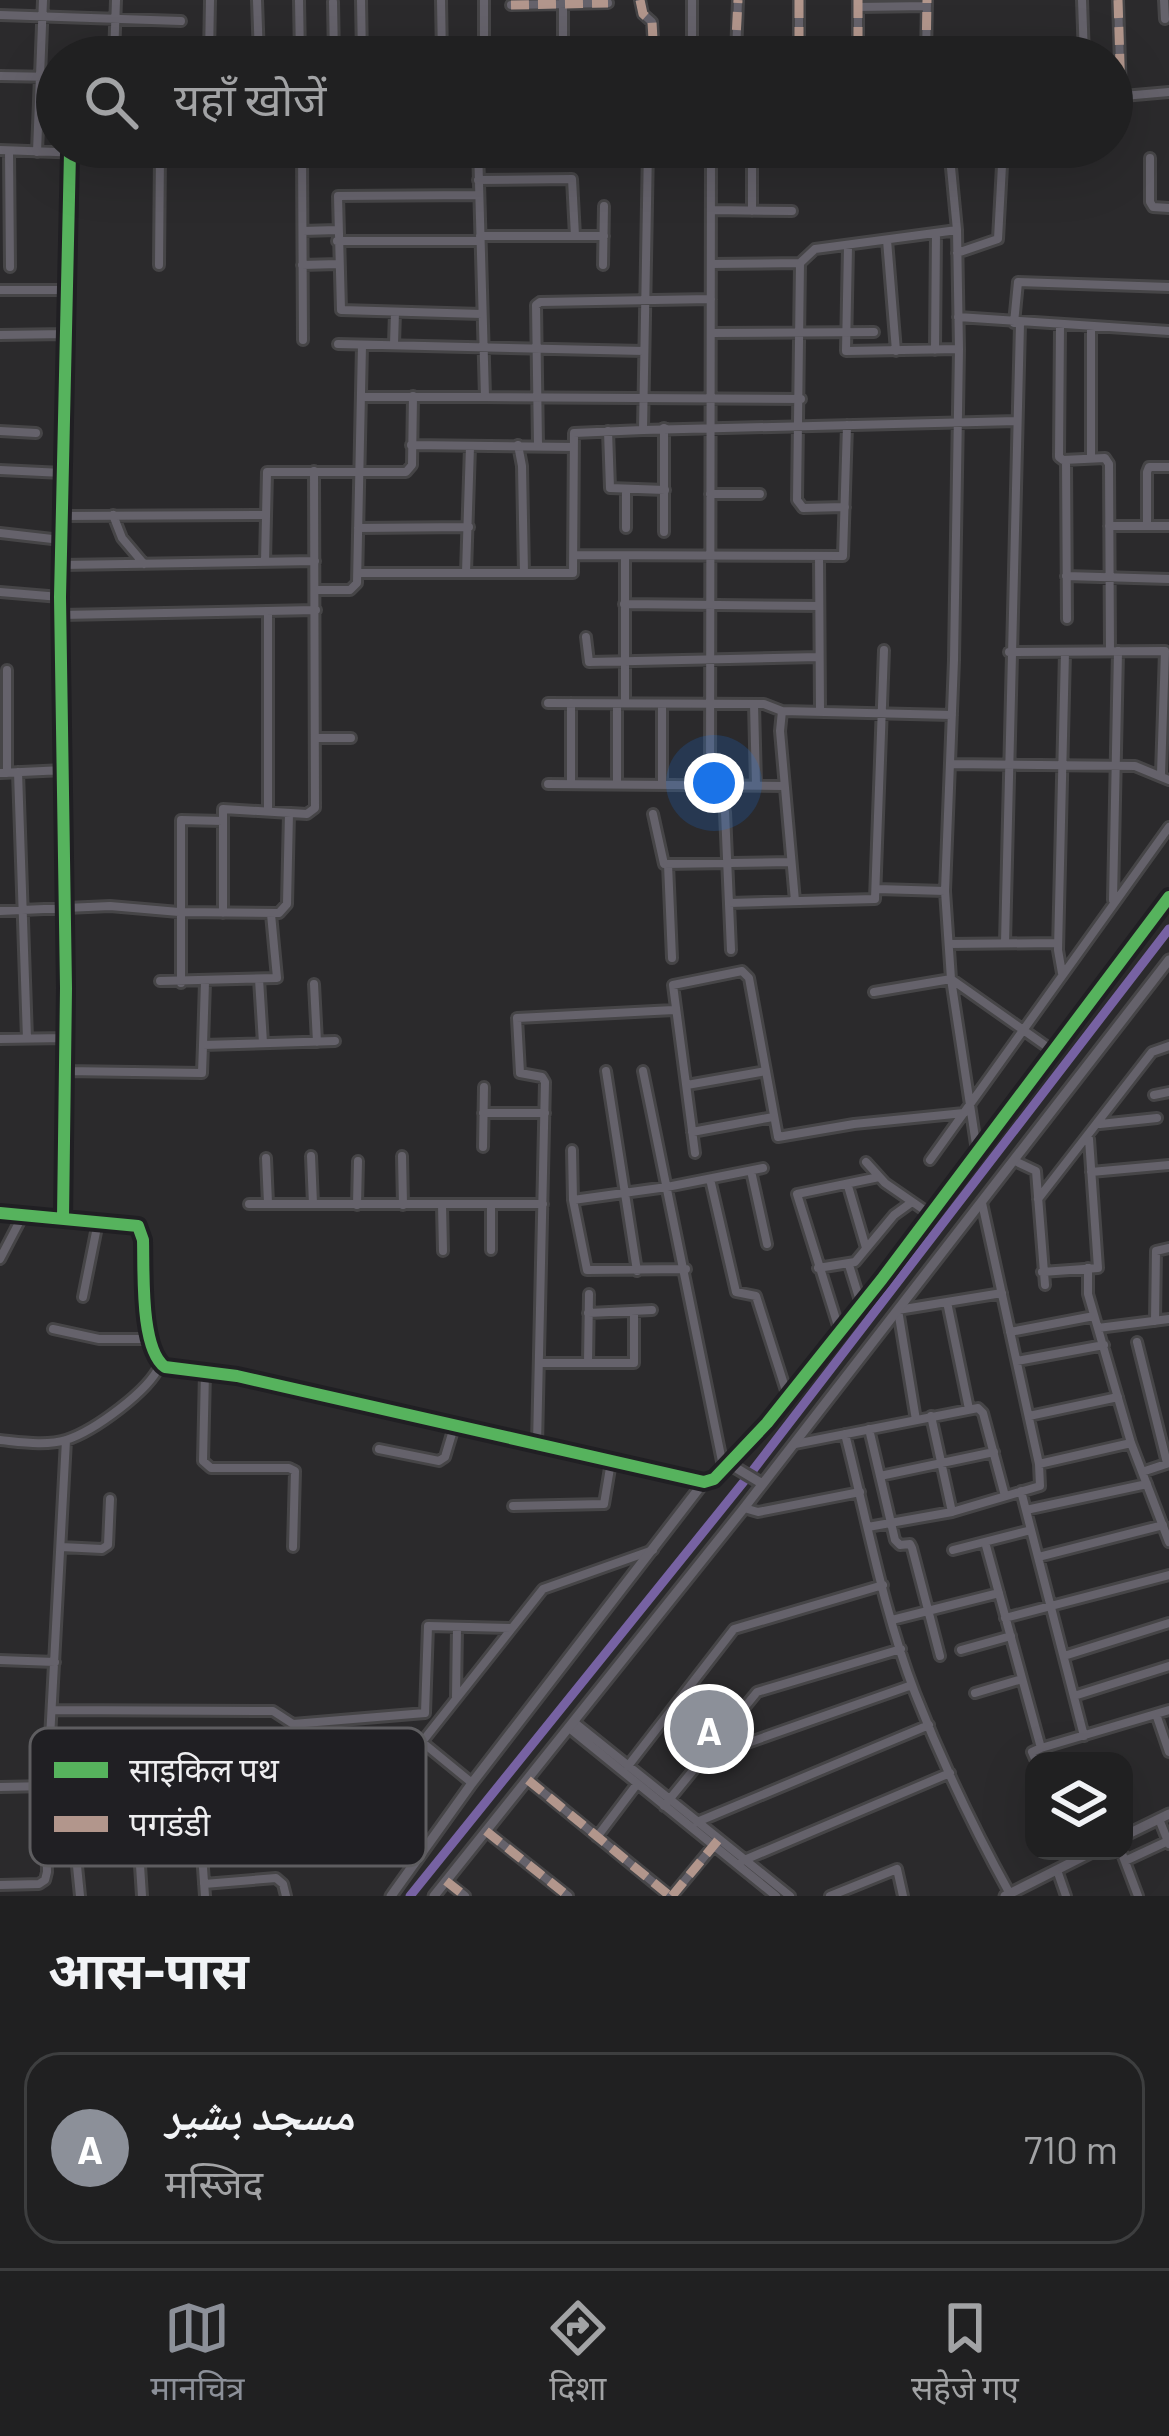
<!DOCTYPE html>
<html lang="hi">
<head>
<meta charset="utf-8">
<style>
	body { margin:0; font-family:Barlow,"Noto Naskh Arabic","Noto Sans Devanagari",sans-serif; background:#2d2d2e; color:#f1f3f6 }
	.controls { position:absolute; right:36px; bottom:36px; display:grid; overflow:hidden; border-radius:24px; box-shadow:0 12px 48px #0002 }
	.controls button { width:108px; height:108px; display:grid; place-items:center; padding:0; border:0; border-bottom:3px solid #3d3e3f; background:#202021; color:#f1f3f6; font:60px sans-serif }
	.you { position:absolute; left:714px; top:783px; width:42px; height:42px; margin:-30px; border:9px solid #fff; border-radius:50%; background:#1a73e8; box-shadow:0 0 0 18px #1a73e833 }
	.badge { display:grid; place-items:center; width:78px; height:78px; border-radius:50%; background:#8c9099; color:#fff; font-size:39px; font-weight:700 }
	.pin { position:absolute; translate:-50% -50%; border:6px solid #fff; box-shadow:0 3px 12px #0006 }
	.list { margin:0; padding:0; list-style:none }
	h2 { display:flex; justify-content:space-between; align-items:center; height:156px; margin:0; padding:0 48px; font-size:51px }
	h2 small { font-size:39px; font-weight:400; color:#a2a3a5 }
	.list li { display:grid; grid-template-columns:78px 1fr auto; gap:36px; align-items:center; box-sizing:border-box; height:192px; margin:0 24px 24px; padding:0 24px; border:3px solid #3d3e3f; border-radius:36px }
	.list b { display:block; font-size:45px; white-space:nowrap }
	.list p { margin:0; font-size:39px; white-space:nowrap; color:#a2a3a5 }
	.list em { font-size:39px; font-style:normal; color:#a2a3a5 }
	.icon { flex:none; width:66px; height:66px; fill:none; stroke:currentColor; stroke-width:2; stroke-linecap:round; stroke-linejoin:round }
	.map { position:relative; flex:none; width:1169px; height:1896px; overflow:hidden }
	.search { position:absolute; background:#202021; box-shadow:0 12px 48px #0002; left:36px; right:36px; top:36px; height:132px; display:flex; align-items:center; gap:30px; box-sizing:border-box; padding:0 42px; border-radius:66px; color:#a2a3a5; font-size:45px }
	.sheet { height:372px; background:#202021 }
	nav { display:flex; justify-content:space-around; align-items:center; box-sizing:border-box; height:168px; border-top:3px solid #3d3e3f; background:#202021; font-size:33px; color:#a2a3a5 }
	nav a { display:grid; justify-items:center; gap:6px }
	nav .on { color:#8c9099 }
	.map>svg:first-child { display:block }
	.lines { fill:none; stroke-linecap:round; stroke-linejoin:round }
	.canal { stroke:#7762a3; stroke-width:9 }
	.minor-casing { stroke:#464547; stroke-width:14 }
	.tertiary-casing { stroke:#464547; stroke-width:15 }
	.minor { stroke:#65626b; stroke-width:8 }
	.tertiary { stroke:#65626b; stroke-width:9 }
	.quiet { stroke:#b2968c; stroke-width:9; stroke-dasharray:18 9; stroke-linecap:butt }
	.cycleway-casing { stroke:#201f23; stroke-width:20 }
	.cycleway { stroke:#56b35d; stroke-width:12 }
	.key { fill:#201f23; stroke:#5e5d60; stroke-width:3 }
	.key-label { font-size:33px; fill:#eeeef0 }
</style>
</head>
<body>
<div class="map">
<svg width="1169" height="1896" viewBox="0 0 1169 1896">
	<rect width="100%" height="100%" fill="#2b2a2c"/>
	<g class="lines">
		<!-- canal -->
		<path class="canal" d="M410,1896L750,1474L1169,929"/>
		<!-- minor casing -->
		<g class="minor-casing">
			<path id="minor" d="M257,0L259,57
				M299,0L300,57
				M361,0L362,57
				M441,0L442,57
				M484,0V57
				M640,0L643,14L652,22L654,54
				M799,0V57
				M858,0V57
				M1082,0L1084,57
				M1118,0L1121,96
				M1164,0L1165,19
				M563,1V57
				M333,2L334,57
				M511,5L608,3
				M858,7L927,6
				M0,15L181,21
				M362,43L442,44
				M654,52L736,54
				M692,52V0
				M736,56L738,0
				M114,57L116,0
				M209,57L210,0
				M926,57L927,0
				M0,76L57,77
				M1112,97L1169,92
				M752,147V211
				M949,147L957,230L959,349L954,660L945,891L951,979L977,1151
				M302,148L303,340
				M0,150L112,154L321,147
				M9,151L10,267
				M37,152L43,0
				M1150,158V202L1153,207L1169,208
				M478,180L572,179L575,236
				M479,195L338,196L341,310L482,314
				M711,210L792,211
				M303,231L337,230
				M480,236H604
				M887,240L896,351
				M337,241H480
				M848,247L846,351L959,349
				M957,253L998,239L1003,147
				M800,263L815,249L957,230
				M711,264L800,263L797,500L803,508L845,507
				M159,265L160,153
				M302,265L338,264
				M603,265L604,206
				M0,290H68
				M958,317L1169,331
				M1014,323L1018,282L1169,287
				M1060,326L1059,457L1063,460L1105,458L1109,464L1110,651
				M1091,327V458
				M711,333L874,332
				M0,335L66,334
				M338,344L644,351
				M394,344L395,312
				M935,350L936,233
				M362,397H485L478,147
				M485,397L801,399
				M664,428V532
				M643,430L1017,421
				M0,431L36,433
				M608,431L610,488L665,490
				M411,445L573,447
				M518,445L522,466L524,573
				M538,445L536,305L540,302L711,299
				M1066,460L1067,619
				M0,470L63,473
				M626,490V528
				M710,494H760
				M113,515L122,538L144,564
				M62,516L265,515
				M1109,526H1169
				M1147,526V472L1149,467H1169
				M358,528L469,527
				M0,533L61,540
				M574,555L843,556L847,425
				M625,556V703
				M819,556L820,710
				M265,562L267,472H406L412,465L413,396
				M61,565L315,561
				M358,573H573L574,433L643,430L648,147
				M466,573L470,446
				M1066,576L1169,579
				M317,590H350L357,583L362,345
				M0,592L60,597
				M624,604L819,606
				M268,611V811
				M61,615L316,610
				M586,637L589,662L819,657
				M1009,652L1165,651L1161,774
				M548,703L764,704L782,711
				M571,703V784
				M617,704V784
				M754,704L756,785
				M316,738H351
				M951,764L1135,766L1169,780
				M18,772L27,1039
				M0,773L64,770
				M7,773V670
				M548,784L784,786
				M662,785V704
				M710,785L711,147
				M725,812L731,950
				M653,814L664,864L791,862
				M668,864L672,958
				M877,889L945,891
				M1113,900L1118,651
				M795,901L780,731L782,711L952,715
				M729,903L875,899L884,650
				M0,911L110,906L179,912L279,913L287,904L289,813
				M223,913V809L307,814L315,808L314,471
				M1005,943L1020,324
				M949,944L1058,943
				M1062,973L1058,950L1065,652
				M259,979L263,1043
				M160,981L277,978L271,914
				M205,982L203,1045L335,1041
				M181,983V820L223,821
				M314,984L317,1042
				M874,992L951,979L1053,1051
				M0,1039L66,1038
				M65,1071L202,1073L203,1045
				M606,1071L637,1271
				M643,1071L724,1471
				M687,1085L766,1071
				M1154,1095L1169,1092
				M483,1113H545
				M1100,1124L1157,1118
				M692,1132L773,1117
				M483,1147L484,1087
				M572,1150L573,1200L587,1270L686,1269
				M695,1153L673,985L742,971L749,978L778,1137L854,1124L964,1113
				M311,1156L313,1204
				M402,1156L403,1205
				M266,1158L268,1203
				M930,1160L1169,827
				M1015,1161L1036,1171L1045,1285
				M866,1162L885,1183L930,1214
				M751,1171L767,1244
				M1091,1172L1169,1165
				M710,1179L736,1292L756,1296L788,1397
				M848,1186L866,1248
				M1038,1199L1152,1052L1169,1046
				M573,1200L667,1187L763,1168
				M982,1203L1039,1464L1131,1443
				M249,1204H543
				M491,1204V1250
				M357,1205L358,1161
				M442,1205L443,1251
				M63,1218L66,988L60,597L70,153
				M0,1259L23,1215
				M849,1265L861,1304
				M818,1268L855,1262L894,1215L912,1202
				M1088,1268V1294L1131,1443L1169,1542
				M1042,1272L1098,1268L1089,1139
				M83,1297L98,1222
				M947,1302L969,1409
				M588,1313L652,1310
				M1155,1321L1156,1251L1169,1248
				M1098,1328L1169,1319
				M53,1329L99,1339H150
				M839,1329L797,1194L879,1177
				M1010,1332L1094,1316
				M1137,1342L1167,1463
				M1017,1361L1104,1345
				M540,1363H634V1311
				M588,1363L589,1294
				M205,1372L203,1461L211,1468H289L295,1471L293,1547
				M931,1416L952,1512
				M1029,1416L1118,1397
				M916,1420L898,1310L1002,1293
				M869,1429L895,1540L900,1545L910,1544L912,1548L940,1656
				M845,1434C867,1520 883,1610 915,1693C942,1762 974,1829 1010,1894
				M0,1440C21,1442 46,1446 66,1440C94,1431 149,1391 160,1365
				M795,1444L978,1408L983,1413L1005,1496
				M537,1445L545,1082L542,1077L520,1073L517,1018L674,1010
				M379,1449L439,1461L445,1457L454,1427
				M1142,1472L1169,1463
				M880,1476L994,1452
				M1021,1491L1084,1736
				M513,1506L604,1504L611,1462
				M744,1508L758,1512L860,1492
				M1026,1510L1147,1484
				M868,1527L952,1512L1040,1486L1039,1464
				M985,1542L1041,1748
				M61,1547L102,1549L108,1545L110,1499
				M953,1550L1031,1530
				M1038,1557L1163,1525
				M1005,1618L1169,1575
				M892,1620L999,1593
				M961,1650L1011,1636
				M1064,1656L1169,1623
				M0,1660L55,1662
				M975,1693L1022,1679
				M1074,1696L1169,1666
				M456,1697L457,1627
				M52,1710L273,1711L293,1724L425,1713L428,1626L512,1628
				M1156,1714L1169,1752
				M574,1722L790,1896
				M569,1728L776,1896
				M702,1759L912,1685
				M1036,1761L1032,1752L1041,1748L1169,1710
				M628,1766L734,1629L883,1585
				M528,1780L670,1896
				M472,1783L422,1742L543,1589L653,1550
				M0,1787L48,1786
				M664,1806L757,1692L901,1649
				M1159,1819L1169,1844
				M697,1822L929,1725
				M486,1831L568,1896
				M597,1837L637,1784
				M139,1850L142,1896
				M1121,1851L1138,1896
				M47,1856L192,1847L202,1854L205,1896
				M76,1856L80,1896
				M742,1861L950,1773
				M1125,1861L1168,1841
				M1057,1870L1066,1896
				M446,1881L465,1896
				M204,1884L276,1878L283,1884L286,1896
				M0,1885L39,1884L45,1880L47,1872L46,1813L66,1440
				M672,1896L714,1845
				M830,1896L897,1869L903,1896"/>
		</g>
		<!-- tertiary casing -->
		<g class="tertiary-casing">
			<path id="tertiary" d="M0,1213L138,1226L143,1240C144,1271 140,1349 165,1367L237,1376L704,1482L714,1479L767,1423L882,1279L1169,897
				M731,1465L761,1483
				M1124,1836L1169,1814
				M391,1896L472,1783L704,1482
				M434,1896L744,1508L1169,960
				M1005,1896L1094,1851"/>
		</g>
		<!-- minor -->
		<use href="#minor" class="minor"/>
		<!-- tertiary -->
		<use href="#tertiary" class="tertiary"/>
		<!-- quiet -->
		<path class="quiet" d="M640,0L643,14L652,22L654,57
			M799,0V57
			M858,0V57
			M1118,0L1121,96
			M511,5L608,3
			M735,57L738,0
			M926,57L927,0
			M528,1780L670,1896
			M486,1831L568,1896
			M446,1881L465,1896
			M672,1896L719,1839"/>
		<!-- cycleway casing -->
		<g class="cycleway-casing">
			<path id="cycleway" d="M0,1213L138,1226L143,1240C144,1271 140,1349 165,1367L237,1376L704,1482L714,1479L767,1423L882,1279L1169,897
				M63,1218L66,988L60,597L70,153"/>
		</g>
		<!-- cycleway -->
		<use href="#cycleway" class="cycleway"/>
	</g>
	<!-- legend -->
	<rect x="30" y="1728" width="396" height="138" rx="18" class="key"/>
	<rect x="54" y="1762" width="54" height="16" fill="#56b35d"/>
	<rect x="54" y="1816" width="54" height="16" fill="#b2968c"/>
	<g class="key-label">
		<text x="129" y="1782">साइकिल पथ</text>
		<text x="129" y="1836">पगडंडी</text>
	</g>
</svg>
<div class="controls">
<button><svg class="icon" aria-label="layers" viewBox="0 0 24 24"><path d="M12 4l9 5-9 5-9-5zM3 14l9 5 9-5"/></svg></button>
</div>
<div class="you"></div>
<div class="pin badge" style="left:709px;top:1729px">A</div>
<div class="search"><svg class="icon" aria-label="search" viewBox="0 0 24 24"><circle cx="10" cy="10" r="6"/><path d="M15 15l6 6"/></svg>यहाँ खोजें</div>
</div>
<section class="sheet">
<h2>आस-पास<small></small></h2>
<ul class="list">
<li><span class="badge">A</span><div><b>مسجد بشیر</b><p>मस्जिद</p></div><em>710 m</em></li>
</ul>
</section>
<nav>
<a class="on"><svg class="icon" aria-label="map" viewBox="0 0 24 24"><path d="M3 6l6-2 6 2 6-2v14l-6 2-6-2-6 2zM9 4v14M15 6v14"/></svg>मानचित्र</a>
<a><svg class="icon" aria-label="directions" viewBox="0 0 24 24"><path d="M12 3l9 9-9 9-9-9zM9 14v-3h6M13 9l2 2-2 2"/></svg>दिशा</a>
<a><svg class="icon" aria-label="saved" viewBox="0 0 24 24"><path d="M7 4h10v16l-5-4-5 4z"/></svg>सहेजे गए</a>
</nav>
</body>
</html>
